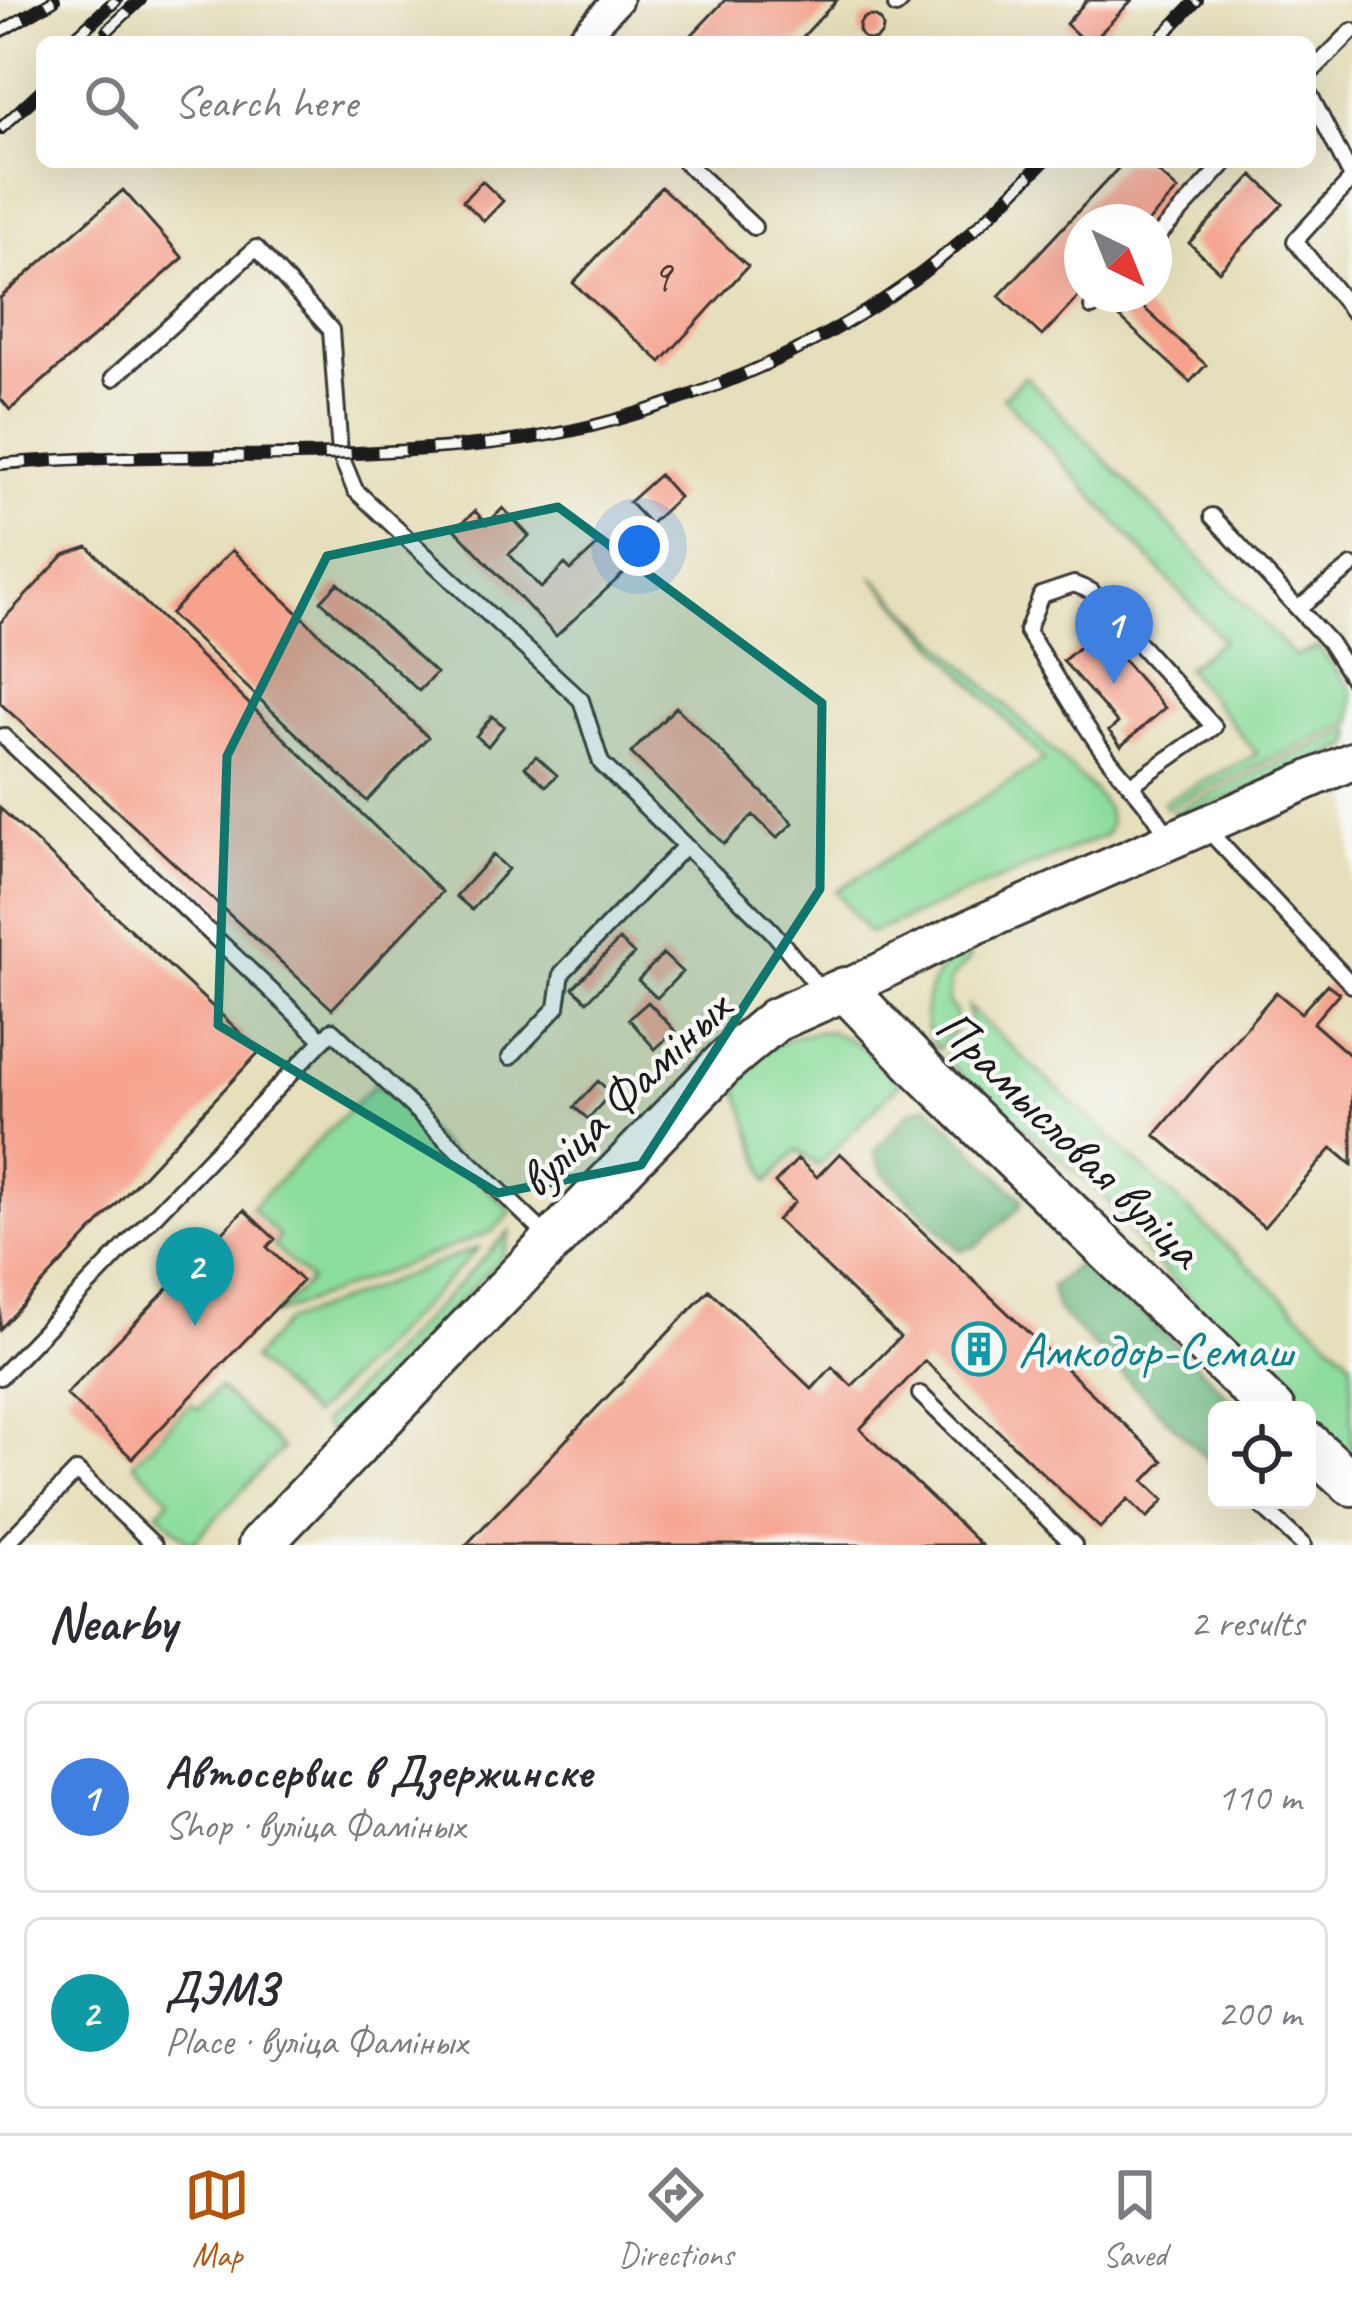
<!DOCTYPE html>
<html lang="en">
<head>
<meta charset="utf-8">
<style>
	body { margin:0; font-family:Caveat,sans-serif; background:#f2f2f3; color:#2b2b33 }
	.controls { position:absolute; right:36px; bottom:36px; display:grid; overflow:hidden; border-radius:18px; box-shadow:0 12px 48px #0002 }
	.controls button { width:108px; height:108px; display:grid; place-items:center; padding:0; border:0; border-bottom:3px solid #e1e1e2; background:#fff; color:#2b2b33; font:60px sans-serif }
	.compass { position:absolute; left:1064px; top:204px; width:108px; height:108px; border-radius:50%; background:#fff; box-shadow:0 12px 48px #0002; rotate:137deg }
	.you { position:absolute; left:639px; top:546px; width:42px; height:42px; margin:-30px; border:9px solid #fff; border-radius:50%; background:#1a73e8; box-shadow:0 0 0 18px #1a73e833 }
	.badge { display:grid; place-items:center; width:78px; height:78px; border-radius:50%; background:#b45309; color:#fff; font-size:39px; font-weight:700 }
	.pin { position:absolute; translate:-50% -99px; filter:drop-shadow(0 3px 6px #0008) }
	.pin::after { content:''; position:absolute; top:63px; width:42px; height:36px; background:inherit; clip-path:polygon(0 0,100% 0,50% 100%) }
	.list { margin:0; padding:0; list-style:none }
	h2 { display:flex; justify-content:space-between; align-items:center; height:156px; margin:0; padding:0 48px; font-size:51px }
	h2 small { font-size:39px; font-weight:400; color:#7c7c81 }
	.list li { display:grid; grid-template-columns:78px 1fr auto; gap:36px; align-items:center; box-sizing:border-box; height:192px; margin:0 24px 24px; padding:0 24px; border:3px solid #e1e1e2; border-radius:18px }
	.list b { display:block; font-size:45px; white-space:nowrap }
	.list p { margin:0; font-size:39px; white-space:nowrap; color:#7c7c81 }
	.list em { font-size:39px; font-style:normal; color:#7c7c81 }
	.icon { flex:none; width:66px; height:66px; fill:none; stroke:currentColor; stroke-width:2; stroke-linecap:round; stroke-linejoin:round }
	.map { position:relative; flex:none; width:1352px; height:1545px; overflow:hidden }
	.search { position:absolute; background:#fff; box-shadow:0 12px 48px #0002; left:36px; right:36px; top:36px; height:132px; display:flex; align-items:center; gap:30px; box-sizing:border-box; padding:0 42px; border-radius:18px; color:#7c7c81; font-size:45px }
	.sheet { height:588px; background:#fff }
	nav { display:flex; justify-content:space-around; align-items:center; box-sizing:border-box; height:168px; border-top:3px solid #e1e1e2; background:#fff; font-size:33px; color:#7c7c81 }
	nav a { display:grid; justify-items:center; gap:6px }
	nav .on { color:#b45309 }
	.map>svg:first-child { display:block }
	.green { fill:#8ddd9c; stroke:#547c5c; stroke-width:3 }
	.forest { fill:#72bc84; stroke:#476c50; stroke-width:3 }
	.building { fill:#f6a28d }
	.lines { fill:none; stroke-linecap:round; stroke-linejoin:round }
	.lane-casing { stroke:#3a3934; stroke-width:20 }
	.street-casing { stroke:#3a3934; stroke-width:33 }
	.secondary-casing { stroke:#3a3934; stroke-width:42 }
	.primary-casing { stroke:#3a3934; stroke-width:48 }
	.lane { stroke:#fff; stroke-width:14 }
	.street { stroke:#fff; stroke-width:27 }
	.secondary { stroke:#fff; stroke-width:36 }
	.primary { stroke:#fff; stroke-width:42 }
	.rail-casing { stroke:#1c1c1c; stroke-width:14 }
	.rail { stroke:#f6f6f2; stroke-width:9; stroke-dasharray:27; stroke-linecap:butt }
	.marked { fill:#0f766e; fill-opacity:0.2; stroke:#0f766e; stroke-width:9; stroke-linejoin:round }
	.labels { text-anchor:middle; stroke-width:9; stroke-linejoin:round; paint-order:stroke }
	.number-label { font-size:45px; fill:#523e38 }
	.street-label { font-size:51px; fill:#1c1c1c; stroke:#f6f6f2 }
	.culture-label { font-size:51px; fill:#0d838f; stroke:#f6f6f2; text-anchor:start }
</style>
</head>
<body>
<div class="map">
<svg width="1352" height="1545" viewBox="0 0 1352 1545">
	<rect width="100%" height="100%" fill="#f6f6f2"/>
	<filter id="ink" filterUnits="userSpaceOnUse"><feTurbulence type="fractalNoise" baseFrequency=".00833" numOctaves="2"/><feDisplacementMap in="SourceGraphic" scale="24" xChannelSelector="R" yChannelSelector="G"/><feConvolveMatrix kernelMatrix="1 2 1 2 8 2 1 2 1" color-interpolation-filters="sRGB"/></filter>
	<filter id="wash" filterUnits="userSpaceOnUse"><feTurbulence type="fractalNoise" baseFrequency=".004" numOctaves="4" result="noise"/><feDisplacementMap in="SourceGraphic" scale="48" xChannelSelector="R" yChannelSelector="G"/><feGaussianBlur stdDeviation="2.7" result="paint"/><feColorMatrix in="noise" values="0 0 0 0 0 0 0 0 0 0 0 0 0 0 0 0 0 1.4 0 .05"/><feComposite in="paint" operator="in"/></filter>
	<g filter="url(#wash)">
		<rect width="100%" height="100%" fill="#e6dfbb"/>
		<!-- green -->
		<path class="green" d="M1025,376L1295,657L1318,647L1352,691V722L1166,808L1163,802L1257,754L1186,668L1223,640L1003,397Z
			M872,576L1095,792L1107,809L1110,824L1106,835L869,934L836,891L1044,760Z
			M1352,729V745L1182,817L1172,813Z
			M967,948L970,959L950,980L948,1003L956,1012L954,1032L937,1050C911,1014 931,967 967,948Z
			M968,1007L1352,1361V1460L1307,1416V1410H1301L1141,1248L1106,1198L943,1059L971,1029Z
			M829,1031L860,1045L900,1083L818,1166L797,1150L768,1182L737,1087C754,1047 788,1034 829,1031Z
			M376,1083L512,1212L493,1231L273,1315L310,1281L273,1246L279,1237L251,1208Z
			M511,1230L503,1256L330,1433L322,1424Z
			M480,1247L312,1416L252,1360L285,1322Z
			M219,1388L282,1449L191,1544L158,1512L170,1499L133,1463L191,1403L198,1409Z"/>
		<!-- forest -->
		<path class="forest" d="M928,1105L1022,1199L1020,1207L977,1246L960,1250L885,1174L874,1152L911,1111Z
			M1077,1265L1102,1271L1242,1410H1217V1469L1057,1309L1051,1287Z"/>
		<g id="blocks">
			<!-- building -->
			<path class="building" d="M725,0H837L798,42H685Z
				M1087,0H1132L1092,42H1085L1066,24Z
				M859 28a12 12 0 1 1 24 0a12 12 0 1 1-24 0Z
				M1124,162H1147L1178,190L1148,222H1082V293L1042,336L999,296Z
				M1253,175L1283,204L1219,271L1189,243Z
				M482,181L503,201L484,221L463,201Z
				M661,187L748,266L661,362L573,283Z
				M123,190L183,258L10,410L0,398V298Z
				M1131,296L1206,365L1190,382L1115,313Z
				M659,475L679,497L650,524L629,502Z
				M503,508L529,536L509,554L541,588L565,564L571,570L600,543L626,571L556,636L455,529L475,511L487,524Z
				M88,547L442,892L332,1009L0,703V623L64,555Z
				M232,550L428,737L367,801L170,614Z
				M338,583L436,673L419,691L321,601Z
				M1098,631L1165,708L1121,746L1109,731L1118,723L1063,661Z
				M676,707L793,823L777,838L753,815L724,844L631,753Z
				M492,716L504,726L488,746L476,736Z
				M536,756L557,775L546,786L525,767Z
				M0,808L260,1051L0,1329Z
				M493,855L508,869L472,910L456,896Z
				M619,940L634,954L587,1001L573,988Z
				M663,954L682,972L657,998L638,980Z
				M1327,984L1339,993L1313,1023L1352,1057V1165L1332,1148L1264,1227L1155,1135L1276,992L1301,1013Z
				M648,1002L675,1031L655,1049L629,1019Z
				M598,1081L611,1093L588,1119L574,1107Z
				M840,1153L1163,1461L1144,1481L1164,1500L1147,1518L1128,1499L1100,1528L925,1361L860,1429L981,1545H466L709,1290L812,1389L832,1367L852,1386L900,1337L777,1220L795,1202L775,1183L798,1159L817,1177Z
				M244,1210L275,1239L267,1247L302,1281L132,1458L66,1394Z"/>
		</g>
	</g>
	<g filter="url(#ink)">
		<use href="#blocks" fill-opacity="0" stroke="#3a3934" stroke-width="3"/>
		<g class="lines">
			<!-- lane casing -->
			<g class="lane-casing">
				<path id="lane" d="M896,6L902,0
					M1310,73L1352,31
					M1310,95L1352,178
					M685,162L754,227
					M1352,179L1295,241L1352,311
					M1154,240L1226,162
					M1092,307L1104,294
					M113,378L256,248L331,330L340,454L355,490L581,700L601,763L772,931L823,993
					M1212,516L1329,642L1352,678
					M1298,608L1352,566
					M1131,785L1214,727L1091,591L1074,584L1041,595L1027,631C1054,673 1078,718 1108,758C1130,786 1154,809 1170,841
					M1204,826L1352,985
					M323,1040L332,1030L547,1236
					M510,1057L557,1007L562,973L685,846
					M0,1377L323,1040L3,736
					M920,1394L1074,1545
					M1255,1500L1303,1545
					M5,1545L77,1471L154,1545"/>
			</g>
			<!-- street casing -->
			<g class="street-casing">
				<path id="street" d="M578,42L618,0"/>
			</g>
			<!-- secondary casing -->
			<g class="secondary-casing">
				<path id="secondary" d="M845,989L970,928L1352,761"/>
			</g>
			<!-- primary casing -->
			<g class="primary-casing">
				<path id="primary" d="M1307,1443L1352,1484
					M260,1545L726,1061L775,1020L845,989L924,1072L1273,1410"/>
			</g>
			<!-- lane -->
			<use href="#lane" class="lane"/>
			<!-- street -->
			<use href="#street" class="street"/>
			<!-- secondary -->
			<use href="#secondary" class="secondary"/>
			<!-- primary -->
			<use href="#primary" class="primary"/>
			<!-- rail casing -->
			<g class="rail-casing">
				<path id="rail" d="M108,30L140,0
					M0,32L54,0
					M70,42L116,0
					M1157,42L1197,0
					M0,129L42,90
					M0,464C112,454 226,458 338,454C422,450 511,446 592,426C708,396 825,345 922,273C966,240 1005,201 1043,162"/>
			</g>
			<!-- rail -->
			<use href="#rail" class="rail"/>
		</g>
	</g>
	<!-- marked area -->
	<path class="marked" d="M558,507L822,703L820,889L641,1165L498,1193L218,1025L227,756L327,556Z"/>
	<!-- icons -->
	<defs>
		<g id="building-ring" transform="scale(2.7)"><circle r="9.5" fill="#f6f6f2" stroke="#0f9aa8" stroke-width="1.5"/><path d="M-4-6H4V6H1V3H-1V6H-4ZM-2.5-4.3h1.7v1.8h-1.7ZM.8-4.3h1.7v1.8H.8ZM-2.5-1h1.7V.8h-1.7ZM.8-1h1.7V.8H.8Z" fill="#0f9aa8"/></g>
	</defs>
	<g fill-rule="evenodd">
		<use href="#building-ring" x="979" y="1349"/>
	</g>
	<g class="labels">
		<!-- number labels -->
		<g class="number-label">
			<text x="661" y="291">9</text>
		</g>
		<!-- street labels -->
		<g class="street-label">
			<text transform="translate(623 1093) rotate(-44)" y="18">вуліца Фаміных</text>
			<text transform="translate(1070 1137) rotate(44)" y="18">Прамысловая вуліца</text>
		</g>
		<!-- culture labels -->
		<g class="culture-label">
			<text x="1018" y="1367">Амкодор-Семаш</text>
		</g>
	</g>
</svg>
<div class="controls">
<button><svg class="icon" aria-label="locate" viewBox="0 0 24 24"><circle cx="12" cy="12" r="6"/><path d="M12 2v4M12 18v4M2 12h4M18 12h4"/></svg></button>
</div>
<svg class="compass" viewBox="-18 -18 36 36"><path d="M0-13l5 13h-10z" fill="#e53935"/><path d="M0 13l5-13h-10z" fill="#7c7c81"/></svg>
<div class="you"></div>
<div class="pin badge" style="left:1114px;top:684px;background:#3f7fe0">1</div>
<div class="pin badge" style="left:195px;top:1326px;background:#0f9aa8">2</div>
<div class="search"><svg class="icon" aria-label="search" viewBox="0 0 24 24"><circle cx="10" cy="10" r="6"/><path d="M15 15l6 6"/></svg>Search here</div>
</div>
<section class="sheet">
<h2>Nearby<small>2 results</small></h2>
<ul class="list">
<li><span class="badge" style="background:#3f7fe0">1</span><div><b>Автосервис в Дзержинске</b><p>Shop · вуліца Фаміных</p></div><em>110 m</em></li>
<li><span class="badge" style="background:#0f9aa8">2</span><div><b>ДЭМЗ</b><p>Place · вуліца Фаміных</p></div><em>200 m</em></li>
</ul>
</section>
<nav>
<a class="on"><svg class="icon" aria-label="map" viewBox="0 0 24 24"><path d="M3 6l6-2 6 2 6-2v14l-6 2-6-2-6 2zM9 4v14M15 6v14"/></svg>Map</a>
<a><svg class="icon" aria-label="directions" viewBox="0 0 24 24"><path d="M12 3l9 9-9 9-9-9zM9 14v-3h6M13 9l2 2-2 2"/></svg>Directions</a>
<a><svg class="icon" aria-label="saved" viewBox="0 0 24 24"><path d="M7 4h10v16l-5-4-5 4z"/></svg>Saved</a>
</nav>
</body>
</html>
